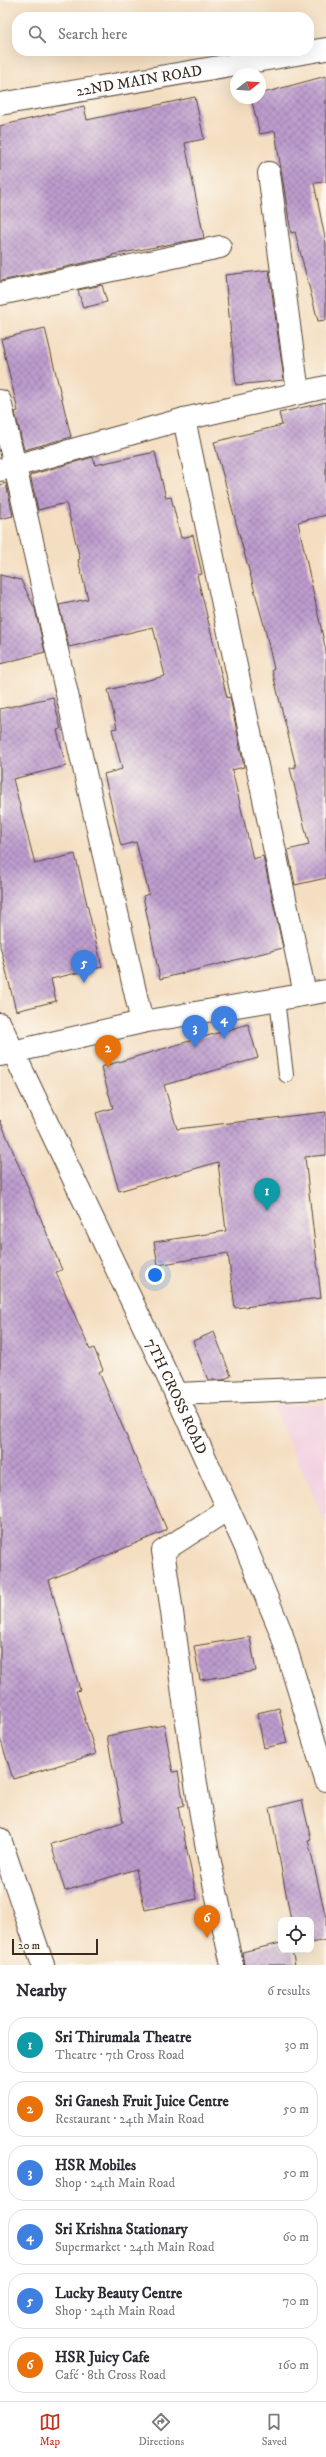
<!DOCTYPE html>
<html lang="en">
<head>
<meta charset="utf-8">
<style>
	body { margin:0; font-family:"IM FELL DW Pica",serif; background:#f2f2f3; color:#2b2b33 }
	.controls { position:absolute; right:12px; bottom:12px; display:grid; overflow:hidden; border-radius:8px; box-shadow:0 4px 16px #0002 }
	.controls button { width:36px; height:36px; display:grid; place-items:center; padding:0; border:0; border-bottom:1px solid #e1e1e2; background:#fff; color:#2b2b33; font:20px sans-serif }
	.compass { position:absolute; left:230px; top:68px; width:36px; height:36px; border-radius:50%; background:#fff; box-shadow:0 4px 16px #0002; rotate:73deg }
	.scale { position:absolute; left:12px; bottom:10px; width:86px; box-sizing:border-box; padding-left:4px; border:2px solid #3b2a1e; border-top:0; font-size:11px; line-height:14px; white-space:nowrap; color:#3b2a1e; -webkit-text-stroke:3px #fbf7ec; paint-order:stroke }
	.you { position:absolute; left:155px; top:1275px; width:14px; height:14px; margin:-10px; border:3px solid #fff; border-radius:50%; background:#1a73e8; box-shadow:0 0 0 6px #1a73e833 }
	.badge { display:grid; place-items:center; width:26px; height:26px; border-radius:50%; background:#c8321e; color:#fff; font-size:13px; font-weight:700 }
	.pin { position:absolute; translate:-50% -33px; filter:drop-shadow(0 1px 2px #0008) }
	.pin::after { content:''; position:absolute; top:21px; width:14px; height:12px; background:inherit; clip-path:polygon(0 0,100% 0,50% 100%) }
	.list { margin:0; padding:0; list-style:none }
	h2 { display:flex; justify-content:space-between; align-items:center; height:52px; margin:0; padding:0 16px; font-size:17px }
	h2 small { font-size:13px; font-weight:400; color:#7c7c81 }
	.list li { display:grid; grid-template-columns:26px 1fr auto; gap:12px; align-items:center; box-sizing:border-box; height:56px; margin:0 8px 8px; padding:0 8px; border:1px solid #e1e1e2; border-radius:16px }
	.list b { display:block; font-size:15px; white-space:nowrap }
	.list p { margin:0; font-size:13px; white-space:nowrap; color:#7c7c81 }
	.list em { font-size:13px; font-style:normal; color:#7c7c81 }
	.icon { flex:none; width:22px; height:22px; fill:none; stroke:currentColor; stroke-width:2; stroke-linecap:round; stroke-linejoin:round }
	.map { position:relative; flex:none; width:326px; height:1965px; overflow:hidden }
	.search { position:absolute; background:#fff; box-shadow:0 4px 16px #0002; left:12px; right:12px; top:12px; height:44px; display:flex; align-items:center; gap:10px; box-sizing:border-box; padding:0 14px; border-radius:16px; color:#7c7c81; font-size:15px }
	.sheet { height:436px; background:#fff }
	nav { display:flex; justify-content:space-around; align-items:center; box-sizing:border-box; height:56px; border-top:1px solid #e1e1e2; background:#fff; font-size:11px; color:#7c7c81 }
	nav a { display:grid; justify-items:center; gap:2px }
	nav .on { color:#c8321e }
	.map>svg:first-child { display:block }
	.built { fill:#f2cfe1 }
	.building { fill:url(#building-cross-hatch) }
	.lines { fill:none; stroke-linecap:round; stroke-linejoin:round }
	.service-casing { stroke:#574536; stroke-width:16 }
	.minor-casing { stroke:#574536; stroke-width:24 }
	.tertiary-casing { stroke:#574536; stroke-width:24 }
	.service { stroke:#fff; stroke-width:14 }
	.minor { stroke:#fff; stroke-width:22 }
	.tertiary { stroke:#fff; stroke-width:22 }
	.labels { text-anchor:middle; stroke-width:3.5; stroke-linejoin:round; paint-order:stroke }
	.street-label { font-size:15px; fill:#3b2a1e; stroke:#fbf7ec }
</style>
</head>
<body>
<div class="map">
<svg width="326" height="1965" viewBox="0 0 326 1965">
	<defs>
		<pattern id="building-cross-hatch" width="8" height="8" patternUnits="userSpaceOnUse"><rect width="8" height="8" fill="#bd9cce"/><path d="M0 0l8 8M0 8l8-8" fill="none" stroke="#9b7fa7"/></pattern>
	</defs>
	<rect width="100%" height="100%" fill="#fbf7ec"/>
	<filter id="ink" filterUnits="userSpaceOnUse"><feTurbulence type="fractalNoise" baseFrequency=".025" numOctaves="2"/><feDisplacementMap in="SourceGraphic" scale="8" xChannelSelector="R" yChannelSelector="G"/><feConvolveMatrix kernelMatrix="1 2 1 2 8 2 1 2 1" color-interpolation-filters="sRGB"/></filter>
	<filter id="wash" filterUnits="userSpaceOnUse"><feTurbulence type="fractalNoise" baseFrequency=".012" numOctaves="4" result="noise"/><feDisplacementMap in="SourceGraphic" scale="16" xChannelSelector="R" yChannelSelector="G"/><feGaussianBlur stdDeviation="0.9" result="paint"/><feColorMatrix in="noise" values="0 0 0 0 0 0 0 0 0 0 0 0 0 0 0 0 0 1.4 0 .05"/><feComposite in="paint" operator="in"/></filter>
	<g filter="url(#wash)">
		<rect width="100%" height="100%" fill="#f4dec1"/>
		<!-- built -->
		<path class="built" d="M326,1404V1523L272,1406Z"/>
		<g id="blocks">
			<!-- building -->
			<path class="building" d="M326,76V182L314,183L326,243V320L318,321L295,232L291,233L275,131L260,134L251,98H260V94Z
				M195,97L204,139L185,143L204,238L112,255V257L0,281V126L84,106L87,120Z
				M269,270L284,380L236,385L225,275Z
				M102,285L107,302L83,308L78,290Z
				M45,328L71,437L24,450L15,412L18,411L1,339Z
				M326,402V515L298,522L326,651V878L295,885L288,850L309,845L290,768L296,767L272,670L274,669L265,629L214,442L282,425L279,413Z
				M155,452L166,498L171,497L181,538L193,535L202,574L197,575L227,698L230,697L244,767L232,770L253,859L263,856L283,948L160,979L143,896L149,894L136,842L121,846L104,774L122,769L112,729L117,728L108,690L165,676L153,627L69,647L59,605L88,599L78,560L80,559L66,503L38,510L30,475L93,457L95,465Z
				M6,483L13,516L0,519V485Z
				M0,575L21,580L35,609L45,652L0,664Z
				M53,697L61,729L57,730L66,766L13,779L35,864L75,854L102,967L51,979L56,1001L16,1011L0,946V709Z
				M248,1024L258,1058L164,1085L177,1129L326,1112V1155L305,1157L321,1298L235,1308L228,1253L158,1265L154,1242L226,1231L218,1162L119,1191L96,1113L113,1108L101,1067Z
				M0,1120L62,1270L56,1272L90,1350L94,1348L103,1370L99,1372L167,1530L49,1580L80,1690L76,1691L96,1754L13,1779L0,1738Z
				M214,1332L231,1376L222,1380H208L193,1341Z
				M250,1637L256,1671L200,1680L194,1646Z
				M279,1708L287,1743L264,1748L257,1713Z
				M164,1725L173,1772L178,1771L184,1805L178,1807L197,1899L145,1910L136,1869L65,1891L51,1844L123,1822L107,1736Z
				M302,1800L311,1839L308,1840L326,1918V1940L311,1943V1920H291L270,1808Z
				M281,1943V1950H292L295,1965H244L242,1952Z"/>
		</g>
	</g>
	<g filter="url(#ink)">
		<use href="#blocks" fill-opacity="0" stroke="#574536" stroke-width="1"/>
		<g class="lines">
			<!-- service casing -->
			<g class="service-casing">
				<path id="service" d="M277,999L286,1075"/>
			</g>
			<!-- minor casing -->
			<g class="minor-casing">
				<g id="minor">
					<path id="s1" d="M0,104L326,49"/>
					<path d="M269,173L298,393"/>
					<path d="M0,294L220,247"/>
					<path d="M0,401L142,1022"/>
					<path d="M184,419L305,994"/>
					<path d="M0,470L184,419L326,387"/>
					<path d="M176,1394L326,1388"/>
					<path d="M228,1509L163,1551C175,1626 183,1702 195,1777C204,1840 218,1903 232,1965"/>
					<path d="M0,1839L43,1965"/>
				</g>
			</g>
			<!-- tertiary casing -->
			<g class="tertiary-casing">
				<g id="tertiary">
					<path id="s2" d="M0,1024L176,1394L246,1548L281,1632L326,1780"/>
					<path d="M0,1055L142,1022L326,991"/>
				</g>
			</g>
			<!-- service -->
			<use href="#service" class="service"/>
			<!-- minor -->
			<use href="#minor" class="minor"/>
			<!-- tertiary -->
			<use href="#tertiary" class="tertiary"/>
		</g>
	</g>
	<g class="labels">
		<!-- street labels -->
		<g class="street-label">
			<text dy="5" stroke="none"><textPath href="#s1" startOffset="141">22ND MAIN ROAD</textPath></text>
			<text dy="5" stroke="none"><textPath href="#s2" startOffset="412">7TH CROSS ROAD</textPath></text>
		</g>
	</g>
</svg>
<div class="controls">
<button><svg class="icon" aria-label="locate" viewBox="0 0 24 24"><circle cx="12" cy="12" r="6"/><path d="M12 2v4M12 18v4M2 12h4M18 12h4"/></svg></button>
</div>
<svg class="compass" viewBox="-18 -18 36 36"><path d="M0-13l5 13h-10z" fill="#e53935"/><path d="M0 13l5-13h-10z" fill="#7c7c81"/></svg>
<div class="scale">20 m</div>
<div class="you"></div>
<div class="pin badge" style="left:267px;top:1211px;background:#0f9aa8">1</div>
<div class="pin badge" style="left:108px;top:1068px;background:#e8710a">2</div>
<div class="pin badge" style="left:195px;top:1048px;background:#3f7fe0">3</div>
<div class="pin badge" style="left:224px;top:1039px;background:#3f7fe0">4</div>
<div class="pin badge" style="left:84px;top:983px;background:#3f7fe0">5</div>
<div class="pin badge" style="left:207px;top:1938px;background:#e8710a">6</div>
<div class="search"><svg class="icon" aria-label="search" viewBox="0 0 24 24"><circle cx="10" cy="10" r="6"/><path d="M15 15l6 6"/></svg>Search here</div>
</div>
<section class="sheet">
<h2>Nearby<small>6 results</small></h2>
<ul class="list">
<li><span class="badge" style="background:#0f9aa8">1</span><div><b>Sri Thirumala Theatre</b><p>Theatre · 7th Cross Road</p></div><em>30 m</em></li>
<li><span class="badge" style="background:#e8710a">2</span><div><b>Sri Ganesh Fruit Juice Centre</b><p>Restaurant · 24th Main Road</p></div><em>50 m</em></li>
<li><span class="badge" style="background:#3f7fe0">3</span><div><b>HSR Mobiles</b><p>Shop · 24th Main Road</p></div><em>50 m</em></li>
<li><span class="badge" style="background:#3f7fe0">4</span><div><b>Sri Krishna Stationary</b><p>Supermarket · 24th Main Road</p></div><em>60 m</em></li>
<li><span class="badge" style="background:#3f7fe0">5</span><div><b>Lucky Beauty Centre</b><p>Shop · 24th Main Road</p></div><em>70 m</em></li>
<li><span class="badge" style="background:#e8710a">6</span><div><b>HSR Juicy Cafe</b><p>Café · 8th Cross Road</p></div><em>160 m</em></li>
</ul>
</section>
<nav>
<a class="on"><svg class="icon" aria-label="map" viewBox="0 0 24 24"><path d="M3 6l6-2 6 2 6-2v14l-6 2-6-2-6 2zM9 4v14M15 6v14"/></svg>Map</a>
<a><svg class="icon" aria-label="directions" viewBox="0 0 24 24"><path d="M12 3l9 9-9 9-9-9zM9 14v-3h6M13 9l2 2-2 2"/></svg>Directions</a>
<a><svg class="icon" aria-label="saved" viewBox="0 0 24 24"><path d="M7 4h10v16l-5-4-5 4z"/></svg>Saved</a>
</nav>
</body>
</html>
